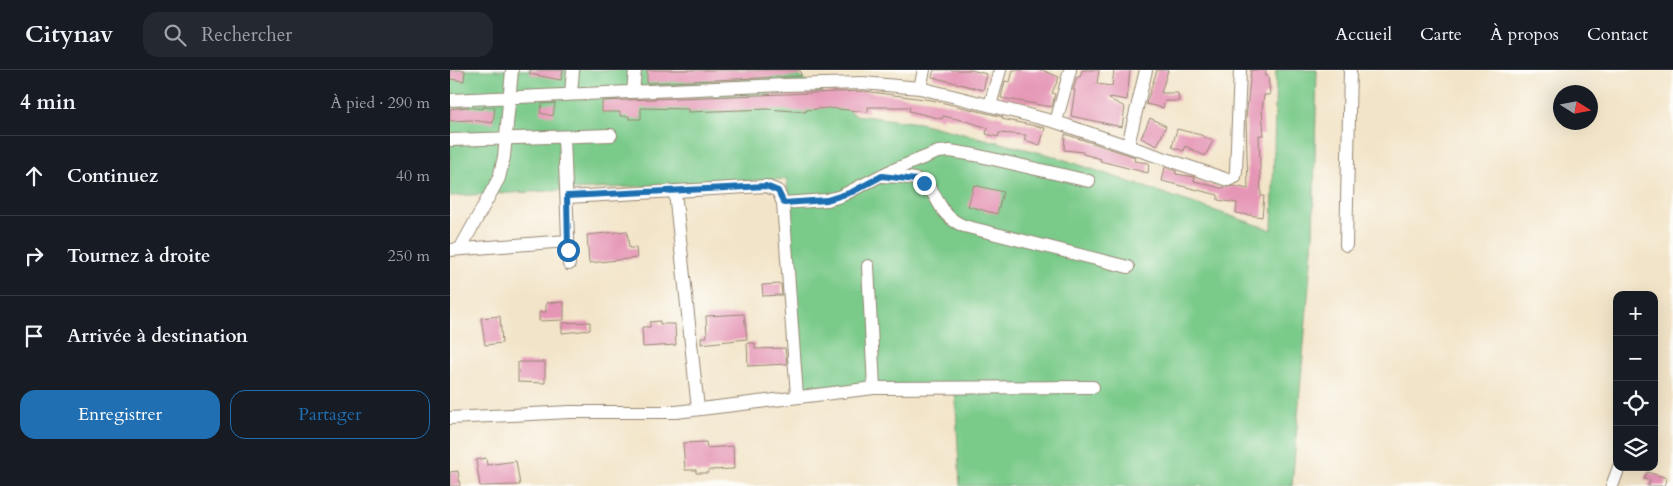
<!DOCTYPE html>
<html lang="fr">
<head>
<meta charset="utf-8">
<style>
	body { margin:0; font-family:Cardo,serif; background:#242831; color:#f1f3f6 }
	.controls { position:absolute; right:15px; bottom:15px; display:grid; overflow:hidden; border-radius:10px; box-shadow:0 5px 20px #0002 }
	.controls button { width:45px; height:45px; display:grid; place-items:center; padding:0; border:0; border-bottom:1px solid #363941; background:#171b24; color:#f1f3f6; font:25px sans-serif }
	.compass { position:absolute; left:1103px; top:15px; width:45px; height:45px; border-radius:50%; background:#171b24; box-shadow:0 5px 20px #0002; rotate:101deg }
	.stop { position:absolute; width:15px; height:15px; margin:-11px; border:4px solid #1f6fb2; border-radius:50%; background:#fff }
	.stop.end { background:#1f6fb2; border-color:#fff; box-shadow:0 1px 5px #0008 }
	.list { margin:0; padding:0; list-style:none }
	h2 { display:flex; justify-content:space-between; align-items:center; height:65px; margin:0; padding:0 20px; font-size:21px }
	h2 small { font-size:16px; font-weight:400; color:#9ea1a6 }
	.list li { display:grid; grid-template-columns:32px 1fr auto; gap:15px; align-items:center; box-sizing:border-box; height:80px; padding:0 20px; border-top:1px solid #363941 }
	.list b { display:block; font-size:19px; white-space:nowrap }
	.list em { font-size:16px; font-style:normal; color:#9ea1a6 }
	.actions { display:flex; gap:10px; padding:15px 20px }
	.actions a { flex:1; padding:11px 0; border:1px solid #1f6fb2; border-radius:15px; text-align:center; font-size:18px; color:#1f6fb2 }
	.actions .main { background:#1f6fb2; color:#fff }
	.icon { flex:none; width:28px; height:28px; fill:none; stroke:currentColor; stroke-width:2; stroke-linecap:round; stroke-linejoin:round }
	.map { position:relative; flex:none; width:1223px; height:416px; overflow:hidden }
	header { display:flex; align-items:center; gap:30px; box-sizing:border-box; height:70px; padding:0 25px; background:#171b24; border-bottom:1px solid #363941 }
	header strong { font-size:24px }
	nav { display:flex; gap:28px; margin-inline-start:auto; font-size:18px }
	.search { width:350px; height:45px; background:#242831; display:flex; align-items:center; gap:12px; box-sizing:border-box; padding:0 18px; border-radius:15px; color:#9ea1a6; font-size:19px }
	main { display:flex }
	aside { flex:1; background:#171b24 }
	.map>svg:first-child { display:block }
	.green { fill:#7aca8a; stroke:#5a7a54 }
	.building { fill:#e595b5 }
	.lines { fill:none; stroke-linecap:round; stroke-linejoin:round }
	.minor-casing { stroke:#968773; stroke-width:14 }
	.minor { stroke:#fff; stroke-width:12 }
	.route { stroke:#1f6fb2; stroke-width:6 }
</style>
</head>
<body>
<header>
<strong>Citynav</strong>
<div class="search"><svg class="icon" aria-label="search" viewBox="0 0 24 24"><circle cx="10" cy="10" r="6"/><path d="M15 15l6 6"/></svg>Rechercher</div>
<nav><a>Accueil</a><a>Carte</a><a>À propos</a><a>Contact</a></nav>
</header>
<main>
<aside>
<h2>4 min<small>À pied · 290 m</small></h2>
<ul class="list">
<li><svg class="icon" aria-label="ahead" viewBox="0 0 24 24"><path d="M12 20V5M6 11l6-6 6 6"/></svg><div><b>Continuez</b></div><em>40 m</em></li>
<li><svg class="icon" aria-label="right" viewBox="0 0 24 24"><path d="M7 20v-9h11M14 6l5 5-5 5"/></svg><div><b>Tournez à droite</b></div><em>250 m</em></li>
<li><svg class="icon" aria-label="arrive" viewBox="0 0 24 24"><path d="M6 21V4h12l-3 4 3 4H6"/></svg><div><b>Arrivée à destination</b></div></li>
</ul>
<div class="actions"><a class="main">Enregistrer</a><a>Partager</a></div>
</aside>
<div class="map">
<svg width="1223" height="416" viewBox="0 0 1223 416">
	<rect width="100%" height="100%" fill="#fdfcf7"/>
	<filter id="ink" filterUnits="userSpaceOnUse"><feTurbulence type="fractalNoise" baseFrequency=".02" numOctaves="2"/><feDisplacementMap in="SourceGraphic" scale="10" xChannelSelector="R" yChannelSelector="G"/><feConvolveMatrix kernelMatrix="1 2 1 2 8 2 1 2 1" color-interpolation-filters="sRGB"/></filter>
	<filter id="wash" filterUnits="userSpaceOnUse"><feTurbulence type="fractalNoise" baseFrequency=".0096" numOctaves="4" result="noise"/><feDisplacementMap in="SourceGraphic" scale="20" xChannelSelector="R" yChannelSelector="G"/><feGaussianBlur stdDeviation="1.12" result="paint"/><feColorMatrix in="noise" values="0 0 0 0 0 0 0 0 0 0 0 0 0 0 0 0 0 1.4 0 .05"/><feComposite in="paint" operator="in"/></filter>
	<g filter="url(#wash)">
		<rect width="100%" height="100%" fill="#f2e4c8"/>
		<!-- green -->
		<path class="green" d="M0,0H340L405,45L469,53L600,85L822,160L826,0H867L863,167L842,416H510L505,317L348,325L337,109L0,126Z"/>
		<g id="blocks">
			<!-- building -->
			<path class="building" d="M0,0H15L14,11L0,9Z
				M80,0H113L111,10L80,4Z
				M197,0H350L351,6L197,13Z
				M484,0H521L537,4L533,20L482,7Z
				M563,0H592L609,7L602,23L605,24L602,37L551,28L555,11L560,12Z
				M632,0H649L647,14L662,16L664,0H680L677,30L660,27L659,29L675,37L672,57L621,46L625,20H623L627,7H630Z
				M707,0H718L711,23H728L729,31H715L713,38L696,34Z
				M801,0H816L815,6H818L820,25H814L812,40L814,65H809L811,126H814L812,147L786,143L787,133L768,130V125L712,111L715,97L726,101V104L745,107L744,111L770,118L784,116L798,119L796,48Z
				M413,21L482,30L553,47L552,49L595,58L590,75L574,70L576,65L549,63L548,67L536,64L538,58L516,51L493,46L492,49L459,41L460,37H418V42L378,38L356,40V42L318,39L238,42V39L191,38V49H179V46H170V42H152V31Z
				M105,33L103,46L90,43L92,34Z
				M17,37L33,39V37H45L43,53L21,50L0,51V39Z
				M700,48L716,56L707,76L691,68Z
				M727,59L751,65L763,71L755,86L735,76L734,81L722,77Z
				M615,64L685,87L684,91L699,93L698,103L650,91L651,89L633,84V82L614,80Z
				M524,115L553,122L547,144L518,136Z
				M177,161L179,178H186L187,188L139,193L137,165Z
				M331,214L332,225L313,226L312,215Z
				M114,232V250L89,251V242H96V233Z
				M294,244L297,269L251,274V267H257L256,246Z
				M50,246L52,273L35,275L31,248Z
				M210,251V254H225L226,275L193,277L192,257H200V252Z
				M140,252V260L112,263V253Z
				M297,273H305V279L335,278L337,294L298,296Z
				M68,292H95V313L68,312Z
				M256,372L257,378L283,376L284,399L258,400V403H246V400H235L233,373Z
				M36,388L37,395L66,391L70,415L30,416L26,390Z
				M8,401L10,416H0V402Z
				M1197,402L1217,408L1214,416H1198L1200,411L1194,409Z"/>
		</g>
	</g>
	<g filter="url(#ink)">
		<use href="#blocks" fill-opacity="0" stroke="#968773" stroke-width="1"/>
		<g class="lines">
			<!-- minor casing -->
			<g class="minor-casing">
				<path id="minor" d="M470,18L474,0
					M183,22L185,0
					M121,24L123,0
					M0,30L334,15L413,13L470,18L606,52L778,110L785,107L786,101L790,0
					M540,35L550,0
					M606,52L620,0
					M114,67L119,194
					M0,70L161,65
					M678,75L696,0
					M432,106C443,107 465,106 474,113C491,127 487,145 514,156L678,197
					M225,122L248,339
					M117,127L316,116L328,121L333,133L347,326
					M333,133L377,130L391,126L438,102L488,82L500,81L525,85L639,111
					M896,175L900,0
					M10,179L49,108L54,87L62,0
					M0,180L117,171
					M418,196L424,318
					M0,348L120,342H226L424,318L643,317
					M1162,416L1169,397"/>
			</g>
			<!-- minor -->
			<use href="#minor" class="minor"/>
		</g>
	</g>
	<g class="lines" filter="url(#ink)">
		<!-- route -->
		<path class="route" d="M118,180L117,126L316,116L328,121L334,133L377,130L402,122L432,106L466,110L474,113"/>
	</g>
</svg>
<div class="controls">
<button>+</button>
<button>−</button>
<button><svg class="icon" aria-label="locate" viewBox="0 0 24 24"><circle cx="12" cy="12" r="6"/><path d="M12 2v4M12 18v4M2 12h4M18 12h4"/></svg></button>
<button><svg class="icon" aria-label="layers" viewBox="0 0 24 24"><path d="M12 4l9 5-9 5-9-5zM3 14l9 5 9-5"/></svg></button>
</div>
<svg class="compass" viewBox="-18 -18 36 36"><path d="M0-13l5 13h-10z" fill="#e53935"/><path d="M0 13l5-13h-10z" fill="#9ea1a6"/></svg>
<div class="stop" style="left:118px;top:180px"></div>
<div class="stop end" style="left:474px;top:113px"></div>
</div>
</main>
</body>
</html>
